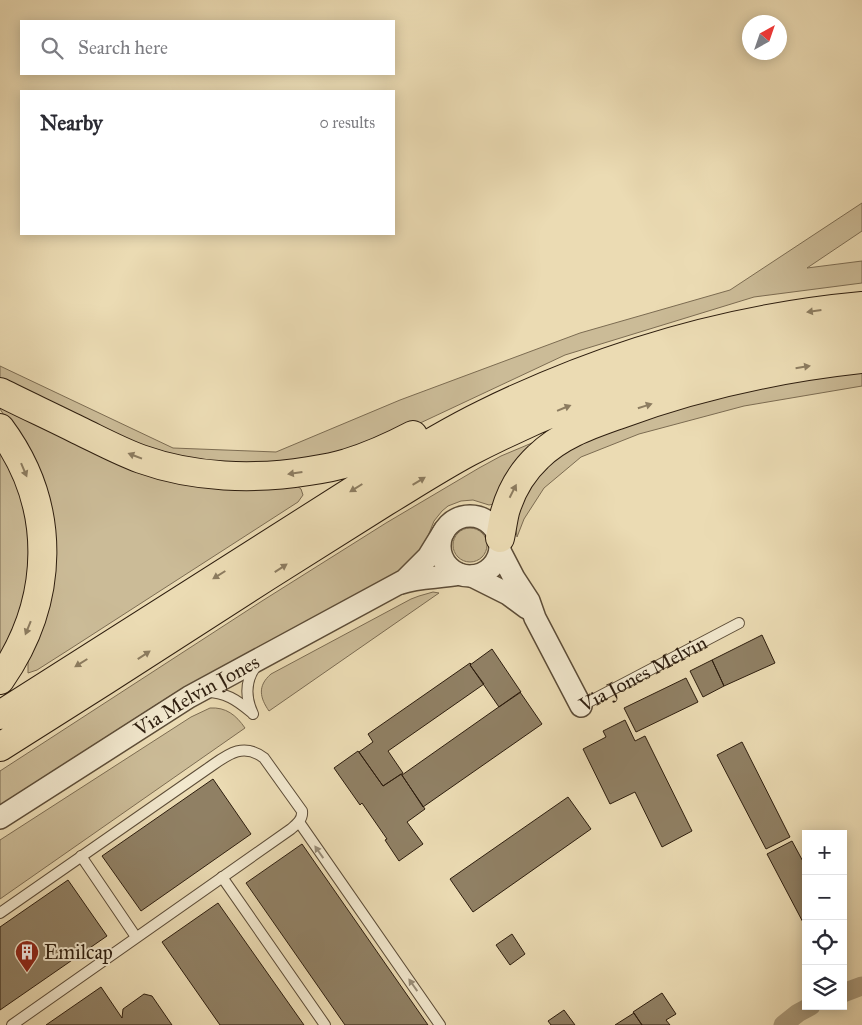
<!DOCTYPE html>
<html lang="en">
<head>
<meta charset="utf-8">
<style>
	body { margin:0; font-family:"IM FELL Great Primer",serif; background:#f2f2f3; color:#2b2b33 }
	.controls { position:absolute; right:15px; bottom:15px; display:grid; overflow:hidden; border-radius:0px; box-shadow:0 2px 12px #0003 }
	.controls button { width:45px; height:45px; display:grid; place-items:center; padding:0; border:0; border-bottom:1px solid #e1e1e2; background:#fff; color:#2b2b33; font:25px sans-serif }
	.compass { position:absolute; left:742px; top:15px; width:45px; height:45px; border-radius:50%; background:#fff; box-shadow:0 2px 12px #0003; rotate:40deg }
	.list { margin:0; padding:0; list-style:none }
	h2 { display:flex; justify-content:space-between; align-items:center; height:65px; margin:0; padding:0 20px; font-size:21px }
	h2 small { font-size:16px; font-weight:400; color:#7c7c81 }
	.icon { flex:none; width:28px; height:28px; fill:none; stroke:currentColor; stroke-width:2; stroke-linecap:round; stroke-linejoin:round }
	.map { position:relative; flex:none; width:862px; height:1025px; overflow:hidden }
	.search { position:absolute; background:#fff; box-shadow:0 2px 12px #0003; left:20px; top:20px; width:375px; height:55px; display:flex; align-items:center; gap:12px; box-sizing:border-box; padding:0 18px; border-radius:0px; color:#7c7c81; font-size:19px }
	.panel { position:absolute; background:#fff; box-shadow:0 2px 12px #0003; left:20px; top:90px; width:375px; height:145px; border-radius:0px }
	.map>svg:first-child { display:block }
	.green { fill:#cbbb97; stroke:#7c6c52 }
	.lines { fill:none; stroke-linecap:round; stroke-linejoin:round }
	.canal { stroke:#aa9a7b; stroke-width:19 }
	.building { fill:#908064; stroke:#2d1d0e }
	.lane-casing { stroke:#5c4c37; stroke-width:12 }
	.street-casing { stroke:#5c4c37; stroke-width:24 }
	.highway-casing { stroke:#2d1d0e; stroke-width:30 }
	.lane { stroke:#f2e8ce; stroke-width:10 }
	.street { stroke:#f2e8ce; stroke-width:21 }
	.highway { stroke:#ebdbb3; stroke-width:28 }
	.oneway { fill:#8c7c60 }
	.oneway2 { fill:#998d78 }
	.labels { text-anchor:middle; stroke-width:4; stroke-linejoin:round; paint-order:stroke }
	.street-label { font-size:20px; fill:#2d1d0e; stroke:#f2e8ce }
	.poi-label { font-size:20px; fill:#2d1d0e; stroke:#f2e8ce; text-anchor:start }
</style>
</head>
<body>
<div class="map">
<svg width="862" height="1025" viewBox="0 0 862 1025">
	<rect width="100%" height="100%" fill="#ebdbb3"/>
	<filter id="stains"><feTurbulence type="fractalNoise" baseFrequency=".004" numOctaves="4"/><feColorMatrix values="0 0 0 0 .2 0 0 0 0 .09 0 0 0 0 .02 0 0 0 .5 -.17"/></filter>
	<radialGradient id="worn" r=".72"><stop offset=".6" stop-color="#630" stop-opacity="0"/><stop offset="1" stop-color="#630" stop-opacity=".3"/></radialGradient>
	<!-- green -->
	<path class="green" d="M862,203V231L807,268L862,261V283L754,297L565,355L384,440L280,466L157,457L0,385V366L173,448L276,452L400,400L580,333L730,290Z
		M862,372V386L744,406L639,434L581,457L544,488L524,519L517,537L515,523L516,509L536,480L550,463L570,447L610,428L756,387Z
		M0,404L27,417L297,486L301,489L303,495L298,502L70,649L37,670L28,673V660L41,619L17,435L0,409Z
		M551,435L494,504L489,505L473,500L461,501L448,506L442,511L434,521L426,541L415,562L383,581L260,646L173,694L0,805V771L262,601L386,523L479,468L501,456Z
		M0,443L26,501L33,576L0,662Z
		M453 545a17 17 0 1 1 34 0a17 17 0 1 1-34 0Z
		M433,592L439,593L269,711C260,698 257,686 271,674L411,599L419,596Z
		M210,708C226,707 236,715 245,728L0,899V840L191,717Z"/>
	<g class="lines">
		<!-- canal -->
		<path class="canal" d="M843,993L862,986
			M783,1025L798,1013L811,1006"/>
	</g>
	<!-- building -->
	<path class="building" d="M762,635L775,663L724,686L712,660Z
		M492,649L521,692L499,707L470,665Z
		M712,660L724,686L703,697L690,671Z
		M470,663L471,664L470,665L484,684L388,751L403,773L383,786L359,752L373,742L368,734Z
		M686,678L698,702L636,732L624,708Z
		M520,692L542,724L423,807L402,775Z
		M625,720L635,741L645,736L692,831L662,847L635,792L610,804L583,749L606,737L603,731Z
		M742,742L790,837L766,849L717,755Z
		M358,751L383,786L401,774L425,809L407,822L423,844L399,861L385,840L387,839L362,803L360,805L334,768Z
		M213,779L251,834L141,911L102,856Z
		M568,797L591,829L473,912L450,879Z
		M792,841L806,867V928L767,854Z
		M302,844L428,1025H345L246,883Z
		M68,880L107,936L0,1010V927Z
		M218,903L304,1025H220L162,942Z
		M512,934L525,954L510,965L496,945Z
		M101,987L122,1018L123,1009L144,994L152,996L172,1025H46Z
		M662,993L676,1014L666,1020L670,1025H642L633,1012Z
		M564,1010L575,1025H551L548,1021Z
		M634,1013L642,1025H615Z"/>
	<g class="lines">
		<!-- lane casing -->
		<g class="lane-casing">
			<g id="lane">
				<path d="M206,692C225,692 237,700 251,712"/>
				<path id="s1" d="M581,706L739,623"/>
				<path d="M253,714C245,697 245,681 256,666"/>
				<path d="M299,822L440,1025"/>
				<path d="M81,856L136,937"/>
				<path d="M222,877L325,1025"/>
				<path d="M0,913L207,769C226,756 242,741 264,758L302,811C303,819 297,824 291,829L12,1025"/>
			</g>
		</g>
		<!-- street casing -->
		<g class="street-casing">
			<g id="street">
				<circle cx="470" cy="546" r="30"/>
				<path d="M500,551L514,578L529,601L535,618L581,706"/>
				<path d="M472,576L508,594L527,608"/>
				<path d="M401,583C419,577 440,578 459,574"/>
				<path id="s2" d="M0,818L189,697L405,580L428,557L444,531"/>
			</g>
		</g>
		<!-- highway casing -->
		<g class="highway-casing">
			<path id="highway" d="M0,392C26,405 52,417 78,430C99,440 119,451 141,459C194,478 254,480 309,471C322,469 335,467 347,463C370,456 392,446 413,435
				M0,428C58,506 55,601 0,680
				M500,538C502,529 503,520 505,512C511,491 522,472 538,457C560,435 590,425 618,415C696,386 779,368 862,359
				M0,715L376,476C411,454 447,432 484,414C602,356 731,318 862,306
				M0,747C89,691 178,634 266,577C306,552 346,527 385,502C413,485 441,467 469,452C591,389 725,346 862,333"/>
		</g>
		<!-- lane -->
		<use href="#lane" class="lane"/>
		<!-- street -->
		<use href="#street" class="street"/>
		<!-- highway -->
		<use href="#highway" class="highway"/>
	</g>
	<!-- one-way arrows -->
	<defs><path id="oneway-solid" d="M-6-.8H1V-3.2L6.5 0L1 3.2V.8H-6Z" transform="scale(1.25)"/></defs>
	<g class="oneway">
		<use href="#oneway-solid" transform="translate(814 311) rotate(172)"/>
		<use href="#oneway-solid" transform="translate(803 367) rotate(-9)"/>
		<use href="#oneway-solid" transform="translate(645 406) rotate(-18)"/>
		<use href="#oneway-solid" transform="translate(564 408) rotate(-22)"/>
		<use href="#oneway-solid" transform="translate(135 456) rotate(-159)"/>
		<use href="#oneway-solid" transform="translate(24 470) rotate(67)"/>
		<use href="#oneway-solid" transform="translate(295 473) rotate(172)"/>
		<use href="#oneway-solid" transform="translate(419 481) rotate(-31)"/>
		<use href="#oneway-solid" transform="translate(356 488) rotate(148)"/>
		<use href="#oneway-solid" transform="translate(513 491) rotate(-63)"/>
		<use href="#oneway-solid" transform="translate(281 568) rotate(-33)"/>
		<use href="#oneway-solid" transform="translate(219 575) rotate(148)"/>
		<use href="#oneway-solid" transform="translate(28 628) rotate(112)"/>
		<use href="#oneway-solid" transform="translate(144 655) rotate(-33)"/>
		<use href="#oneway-solid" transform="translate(81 663) rotate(148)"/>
	</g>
	<g class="oneway2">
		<use href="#oneway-solid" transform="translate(319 852) rotate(-125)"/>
		<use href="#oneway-solid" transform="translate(413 985) rotate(-125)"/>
	</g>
	<!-- icons -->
	<defs>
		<g id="building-pin" transform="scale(1.25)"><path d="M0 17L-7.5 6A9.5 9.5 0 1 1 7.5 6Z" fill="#8f2418" stroke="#f2e8ce"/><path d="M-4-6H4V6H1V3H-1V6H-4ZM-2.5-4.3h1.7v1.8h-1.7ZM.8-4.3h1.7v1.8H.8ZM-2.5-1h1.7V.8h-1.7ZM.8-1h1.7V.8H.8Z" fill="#fff"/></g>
	</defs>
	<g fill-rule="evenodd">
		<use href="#building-pin" x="27" y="952"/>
	</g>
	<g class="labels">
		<!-- street labels -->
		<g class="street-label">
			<text dy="7" stroke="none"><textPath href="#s1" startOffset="70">Via Jones Melvin</textPath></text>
			<text dy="7" stroke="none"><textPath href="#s2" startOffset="232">Via Melvin Jones</textPath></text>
		</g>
		<!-- poi labels -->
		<g class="poi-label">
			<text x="44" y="959">Emilcap</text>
		</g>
	</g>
	<rect width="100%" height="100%" filter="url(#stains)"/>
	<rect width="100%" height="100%" fill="url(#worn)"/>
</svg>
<div class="controls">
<button>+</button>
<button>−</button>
<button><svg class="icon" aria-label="locate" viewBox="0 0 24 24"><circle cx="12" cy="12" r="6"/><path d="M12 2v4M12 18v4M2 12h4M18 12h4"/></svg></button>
<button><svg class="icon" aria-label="layers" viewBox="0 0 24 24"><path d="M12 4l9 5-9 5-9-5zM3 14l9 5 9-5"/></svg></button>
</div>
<svg class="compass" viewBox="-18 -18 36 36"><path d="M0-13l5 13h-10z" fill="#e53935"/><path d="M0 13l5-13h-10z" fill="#7c7c81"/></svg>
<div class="search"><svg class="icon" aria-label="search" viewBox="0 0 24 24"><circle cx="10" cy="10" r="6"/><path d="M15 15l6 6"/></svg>Search here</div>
<section class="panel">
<h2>Nearby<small>0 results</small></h2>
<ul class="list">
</ul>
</section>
</div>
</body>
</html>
